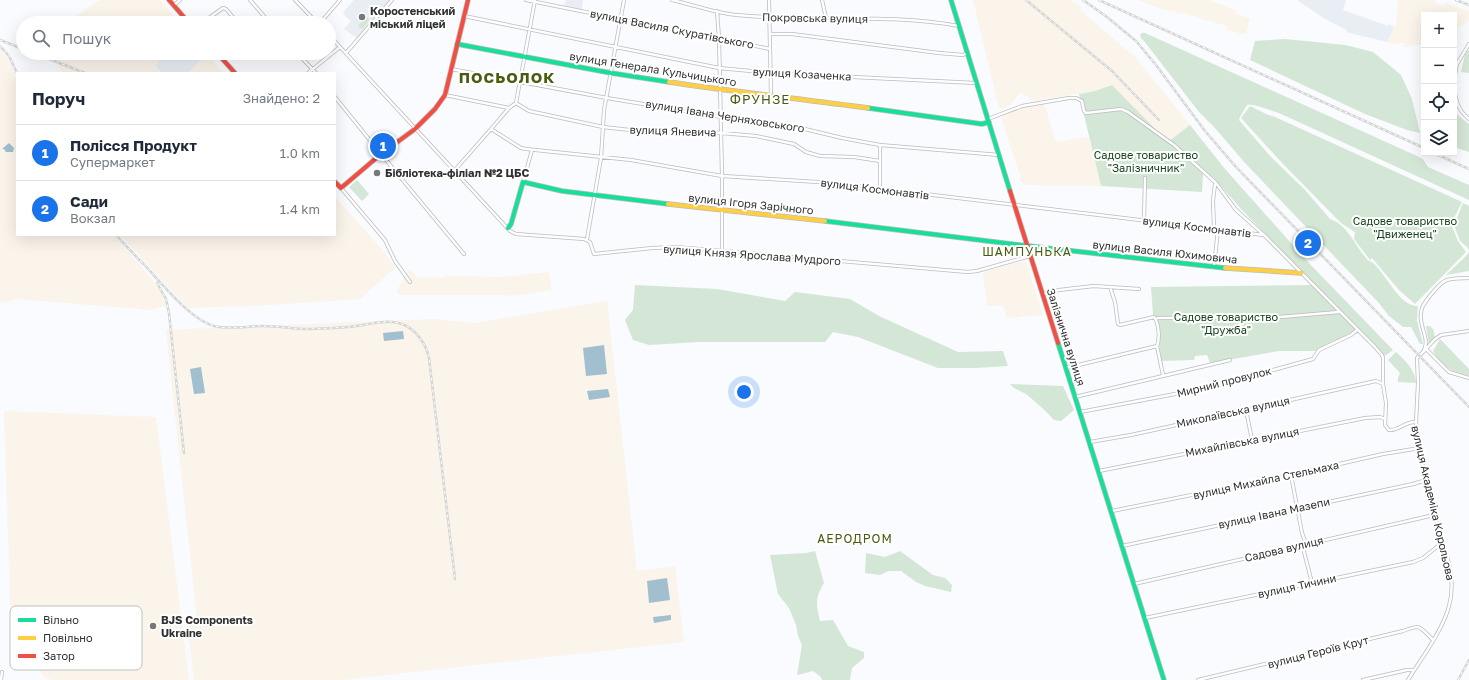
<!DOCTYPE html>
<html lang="uk">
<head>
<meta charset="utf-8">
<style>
	body { margin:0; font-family:"Golos Text",sans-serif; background:#f6f6f7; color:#1f2937 }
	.controls { position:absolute; right:12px; top:12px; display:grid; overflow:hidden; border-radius:0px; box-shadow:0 4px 16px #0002 }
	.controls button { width:36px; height:36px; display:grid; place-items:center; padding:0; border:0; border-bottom:1px solid #e0e1e3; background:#fff; color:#1f2937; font:20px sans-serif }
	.you { position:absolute; left:744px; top:392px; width:14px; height:14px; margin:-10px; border:3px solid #fff; border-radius:50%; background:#1a73e8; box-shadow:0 0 0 6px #1a73e833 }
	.badge { display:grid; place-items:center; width:26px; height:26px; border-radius:50%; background:#1a73e8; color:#fff; font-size:13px; font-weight:700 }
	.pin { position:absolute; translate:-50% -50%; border:2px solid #fff; box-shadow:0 1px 4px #0006 }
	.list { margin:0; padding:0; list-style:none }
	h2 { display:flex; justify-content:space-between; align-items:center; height:52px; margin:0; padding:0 16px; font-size:17px }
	h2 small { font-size:13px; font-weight:400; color:#747a83 }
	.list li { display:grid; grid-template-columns:26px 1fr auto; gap:12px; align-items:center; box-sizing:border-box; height:56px; padding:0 16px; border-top:1px solid #e0e1e3 }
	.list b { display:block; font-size:15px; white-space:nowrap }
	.list p { margin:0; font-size:13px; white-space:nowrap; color:#747a83 }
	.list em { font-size:13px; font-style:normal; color:#747a83 }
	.icon { flex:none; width:22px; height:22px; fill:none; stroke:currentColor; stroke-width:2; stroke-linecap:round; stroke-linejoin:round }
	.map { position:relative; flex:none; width:1469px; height:680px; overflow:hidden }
	.search { position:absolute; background:#fff; box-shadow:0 4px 16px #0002; left:16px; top:16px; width:320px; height:44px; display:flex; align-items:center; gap:10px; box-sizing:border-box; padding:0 14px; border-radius:22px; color:#747a83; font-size:15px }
	.panel { position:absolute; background:#fff; box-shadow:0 4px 16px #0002; left:16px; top:72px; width:320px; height:164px; border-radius:0px }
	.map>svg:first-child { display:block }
	.industrial { fill:#fbf4eb }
	.built { fill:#e9eef5 }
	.green { fill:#d4e6d6 }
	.water { fill:#a1bfce }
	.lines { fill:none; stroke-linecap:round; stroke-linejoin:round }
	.street-casing { stroke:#bbbcbf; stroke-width:4 }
	.fast-casing { stroke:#bbbcbf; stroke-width:5.5 }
	.slow-casing { stroke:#bbbcbf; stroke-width:5.5 }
	.jam-casing { stroke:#bbbcbf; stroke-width:5.5 }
	.street { stroke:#fefeff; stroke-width:2.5 }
	.fast { stroke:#16e098; stroke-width:4 }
	.slow { stroke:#ffcf43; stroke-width:4 }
	.jam { stroke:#f24e42; stroke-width:4 }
	.rail-casing { stroke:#d4d5d5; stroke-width:2.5 }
	.rail { stroke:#fff; stroke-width:1; stroke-dasharray:3; stroke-linecap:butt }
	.poi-dot { fill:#76787a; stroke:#fff; stroke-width:1.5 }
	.labels { text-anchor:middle; stroke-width:4; stroke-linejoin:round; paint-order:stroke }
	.poi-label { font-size:11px; font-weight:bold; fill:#303133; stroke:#fff; text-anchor:start }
	.street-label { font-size:11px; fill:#303133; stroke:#fff }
	.park-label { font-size:11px; fill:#15431a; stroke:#fff }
	.neighbourhood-label { font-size:12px; letter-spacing:1px; fill:#485c12; stroke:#fff }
	.quarter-label { font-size:13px; letter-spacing:1px; fill:#485c12; stroke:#fff }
	.district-label { font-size:15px; font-weight:bold; letter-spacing:1px; fill:#485c12; stroke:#fff }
	.key { fill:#fff; stroke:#c1c1c2; stroke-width:1 }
	.key-label { font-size:11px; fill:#303133 }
</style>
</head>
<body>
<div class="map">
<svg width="1469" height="680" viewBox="0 0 1469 680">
	<rect width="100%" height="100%" fill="#f9fbfe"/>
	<!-- industrial -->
	<path class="industrial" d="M100,0H160L180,23H62L72,19Z
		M973,0H1070L1082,7L1080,10L1136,58L1190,125L1168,142L1111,85L1095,91L1033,101L1021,92L1009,106L999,109Z
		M1139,0H1209L1237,11L1236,14L1250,18L1246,34H1242L1227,30V26L1186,14L1161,9Z
		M1398,0H1435L1436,4L1443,5L1447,3L1469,11V21L1454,30V15H1424V44L1403,47V43L1391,44L1387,42L1393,30L1392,29L1393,26H1396Z
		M0,48L11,64L17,80V235H114L152,279L162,294L166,306L151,310L18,299L0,303Z
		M48,53H206L224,73H63Z
		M1044,103L1056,142L1088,137L1089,139L1101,186L1023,185L1001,117L1022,107L1035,106Z
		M335,197L372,238L396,267L360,299L248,306L188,308L120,235H335Z
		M1026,261L1043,315L1007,318L1003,306H987L983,273L989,270Z
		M411,269L417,278L444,277V276H448L503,277L549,272L552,290L513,296L504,295H400L397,291L405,274Z
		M607,301L637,571L675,566L684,642L342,680H194L187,622L197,620L166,330L433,319L475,323Z
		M4,411L156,417L189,680H53L45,678L11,629Z"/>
	<!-- built -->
	<path class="built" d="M354,0H392L358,39L344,29L351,21L343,14L344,11Z
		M566,0H583L582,9L564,6Z
		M1297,0H1346L1343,10L1388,26V24L1393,26L1392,29L1393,30L1387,42L1346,32L1347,30L1325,19Z
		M152,53H205L206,54L188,73H162L155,65L159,63Z"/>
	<!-- green -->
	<path class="green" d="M366,16L370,20L362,29L358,26Z
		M1142,33H1145L1417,156L1423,159L1428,167L1469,185V200L1279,113C1271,111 1254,103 1247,105L1240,117L1239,120L1270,156L1305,190L1330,219C1348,225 1355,246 1367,259C1369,262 1372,261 1374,264C1385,274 1398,301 1412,305C1414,306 1416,306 1418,306L1417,320L1423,344H1420L1411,327H1403L1389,316L1378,302L1245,163L1214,127L1199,112L1144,41L1141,38L1140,35Z
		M1285,39L1345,45L1373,52L1401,75L1412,99L1420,133L1407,130L1365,114L1250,60L1255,41Z
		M1469,50V73L1461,72L1465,54Z
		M1424,81V117L1421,99Z
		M1112,85L1168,142L1190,125L1225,169L1307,261L1393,350L1385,356L1360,332L1318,351H1279L1210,363L1207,355L1195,356L1194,360L1161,361L1157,322L1153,315L1151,287L1315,285L1242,210L1213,177L1203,174L1202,192L1101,186L1079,94L1095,91Z
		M1250,106L1266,114L1275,117L1462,202L1451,224L1458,241L1466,252L1415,304L1399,290L1372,258L1370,260L1354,239L1355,232L1341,223L1284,165L1241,118Z
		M1454,112L1469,124V152L1454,147Z
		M357,180L369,194L362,201L349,187Z
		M1463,203L1469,206V251L1468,248L1460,241L1454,225Z
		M1469,252V271L1446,275L1467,255Z
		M635,285L717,289L785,301L795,292L850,299L879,316L958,352L1003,351L1008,366L975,368H938L858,337L833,332L825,342H699L649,345L633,340L625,320L633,310Z
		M1426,326H1430L1433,329L1435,337L1429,345Z
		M1440,339L1469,369V376C1452,372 1442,367 1433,351Z
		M1396,352C1405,360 1416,371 1416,383L1398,382V378L1400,373L1388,360Z
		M1010,384L1063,386L1074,410L1061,421L1054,420C1046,411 1036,402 1026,394C1020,391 1014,389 1010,384Z
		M815,551L824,583C815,597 816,605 820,621L833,620L848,646L864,652V658L852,668L850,680H822L821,677L813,671L797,675L802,645L798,636L796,625L789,608L778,594L770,555L806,553Z
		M900,551L933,575L945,578L952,585L951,592L925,586L916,582L901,571H889L880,575L865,573L866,553L885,557Z"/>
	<!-- water -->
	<path class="water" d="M9,143L14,148L13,152H6L4,149H2Z
		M403,331L404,339L384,341L383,333Z
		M604,345L607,374L586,376L583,348Z
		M201,367L205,393L194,394L190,369Z
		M608,389L610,397L589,400L587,391Z
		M667,578L670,600L649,603L647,581Z
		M671,615V620L654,623L653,617Z"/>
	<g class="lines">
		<!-- street casing -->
		<g class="street-casing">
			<path id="street" d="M250,0L270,23
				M295,0L317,23
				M526,0L770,49
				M672,0C694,5 715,13 737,15C811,22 886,13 959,26
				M769,0L771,95
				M822,0L826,18
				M174,5L180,0
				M717,11L719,38L722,176V251
				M464,16L719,68L771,73L976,83
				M202,23L223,8L226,9L238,23
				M320,23L340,0
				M770,34H792L939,53L963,55L967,53
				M329,35L510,231L516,234L584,239L590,242L594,254L652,248L676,247L968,272L977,271L1030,256
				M297,53L316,73
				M346,53L392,0
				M451,69L607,98L721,117L805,129L842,138L880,145L999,155
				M308,73L340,47
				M1454,80L1457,64L1469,44
				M1454,87C1456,102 1458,110 1469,119
				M445,95L509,108L516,103L529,111L603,127L648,132H710L756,136L794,144L806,152L820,156L854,157L880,161
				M335,97L381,154L464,254
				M516,103L535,0
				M988,119L1022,106L1069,98H1076L1082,101L1084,111L1086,113L1121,109L1128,112L1174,145L1216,183L1236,210L1264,235L1375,347L1382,355L1383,358V383
				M491,129L521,148L526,149L631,160L722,176L834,183L1264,235
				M880,145V189
				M454,171L491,129L509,108
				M523,182L532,150
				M341,188L385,240L395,261L410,282
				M1144,221L1145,178
				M1214,229L1213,201L1215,184
				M587,239L601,158L604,110L624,0
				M1214,266L1218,230
				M1043,294L1059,290L1094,286L1139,289
				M1156,319L1158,318L1280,317L1339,312
				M1157,346L1163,375
				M1426,349L1449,372L1469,378
				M1424,350C1429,341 1422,330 1421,320C1420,316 1421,312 1422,308C1425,301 1440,282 1447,280C1454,278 1462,278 1469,278
				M1066,368L1157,346C1160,339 1159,323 1154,317L1120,325L1118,324L1115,302L1110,287
				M1075,397L1230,360
				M1246,410L1252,440
				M1080,412L1212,387L1313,359L1319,350L1351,335L1357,330
				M1416,422L1418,383L1417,358L1426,349L1434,340L1441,335L1469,331
				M1090,442L1131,435L1376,381L1383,384L1386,403L1385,425L1389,430C1399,431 1405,421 1416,422C1420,453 1425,484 1434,514C1442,544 1458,574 1449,606C1443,630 1421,659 1408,680
				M1099,471L1365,418L1380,417L1385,419
				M1291,475L1302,533L1305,541L1303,548L1312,583
				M1112,511L1291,475L1383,454L1420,448
				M1122,546L1413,484L1426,480
				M1134,584L1434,515
				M1145,618L1413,562L1423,558L1443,542
				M1,680L2,672
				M1198,680L1403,631C1421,624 1419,626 1433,640
				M1363,680L1407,670H1414"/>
		</g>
		<!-- fast casing -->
		<g class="fast-casing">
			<path id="fast" d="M951,0L1010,191
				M457,44L611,73L669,82
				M868,108L982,124L989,122
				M825,221L1020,245L1225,268
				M508,228L511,224L523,182L562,191L668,204
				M1058,343L1164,680"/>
		</g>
		<!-- slow casing -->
		<g class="slow-casing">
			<path id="slow" d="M669,82C735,92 802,99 868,108
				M668,204L825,221
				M1225,268L1301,273"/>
		</g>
		<!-- jam casing -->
		<g class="jam-casing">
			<path id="jam" d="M169,0L189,23
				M217,53L235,73
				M335,182L341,188L381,154L415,129L435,109L445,95L468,0
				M1010,191L1058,343"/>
		</g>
		<!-- street -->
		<use href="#street" class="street"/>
		<!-- fast -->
		<use href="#fast" class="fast"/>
		<!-- slow -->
		<use href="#slow" class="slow"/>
		<!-- jam -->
		<use href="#jam" class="jam"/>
		<!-- rail casing -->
		<g class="rail-casing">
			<path id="rail" d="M1026,0L1112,71L1159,120
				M1083,0L1107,17L1136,41L1156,65L1205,131L1236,167L1469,407
				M1099,0L1424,148
				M1456,0L1469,5
				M0,40L23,49
				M0,46L9,56L17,73
				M34,53L85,73
				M1434,153L1469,169
				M116,235L143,264
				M140,260C158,279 189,319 214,326C230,330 247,326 263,326C276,326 289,328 302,329C317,329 333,328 348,327C365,326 385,318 402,324C416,329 426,344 429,358L455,579
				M157,283L166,299L169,313L184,453
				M1458,680L1469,660"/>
		</g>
		<!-- rail -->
		<use href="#rail" class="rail"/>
	</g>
	<!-- markers -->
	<g class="poi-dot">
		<circle cx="362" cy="17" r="4"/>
		<circle cx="377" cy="173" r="4"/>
		<circle cx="153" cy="626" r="4"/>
	</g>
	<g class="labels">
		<!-- poi labels -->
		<g class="poi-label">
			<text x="370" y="15">Коростенський<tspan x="370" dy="13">міський ліцей</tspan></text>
			<text x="385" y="177">Бібліотека-філіал №2 ЦБС</text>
			<text x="161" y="624">BJS Components<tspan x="161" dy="13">Ukraine</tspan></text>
		</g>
		<!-- street labels -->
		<g class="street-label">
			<text transform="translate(815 18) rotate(1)" y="4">Покровська вулиця</text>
			<text transform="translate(672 29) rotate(11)" y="4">вулиця Василя Скуратівського</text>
			<text transform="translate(653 69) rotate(9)" y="4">вулиця Генерала Кульчицького</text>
			<text transform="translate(802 74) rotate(3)" y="4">вулиця Козаченка</text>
			<text transform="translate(725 116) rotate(9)" y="4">вулиця Івана Черняховського</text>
			<text transform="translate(673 131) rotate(2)" y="4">вулиця Яневича</text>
			<text transform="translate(875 189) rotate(7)" y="4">вулиця Космонавтів</text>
			<text transform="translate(751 204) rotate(6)" y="4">вулиця Ігоря Зарічного</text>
			<text transform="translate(1197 227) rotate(7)" y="4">вулиця Космонавтів</text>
			<text transform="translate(1165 252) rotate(6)" y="4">вулиця Василя Юхимовича</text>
			<text transform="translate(752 255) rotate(4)" y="4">вулиця Князя Ярослава Мудрого</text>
			<text transform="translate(1066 337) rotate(72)" y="4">Залізнична вулиця</text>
			<text transform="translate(1224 382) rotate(-14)" y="4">Мирний провулок</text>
			<text transform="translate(1233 412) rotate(-12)" y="4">Миколаївська вулиця</text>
			<text transform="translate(1242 442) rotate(-11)" y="4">Михайлівська вулиця</text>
			<text transform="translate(1266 480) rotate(-12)" y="4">вулиця Михайла Стельмаха</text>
			<text transform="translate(1433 503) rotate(77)" y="4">вулиця Академіка Корольова</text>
			<text transform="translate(1274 513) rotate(-12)" y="4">вулиця Івана Мазепи</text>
			<text transform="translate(1284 549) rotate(-13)" y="4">Садова вулиця</text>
			<text transform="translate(1297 586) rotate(-12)" y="4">вулиця Тичини</text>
			<text transform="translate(1318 652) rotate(-14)" y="4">вулиця Героїв Крут</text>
		</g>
		<!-- park labels -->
		<g class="park-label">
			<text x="1146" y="159">Садове товариство<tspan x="1146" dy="13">"Залізничник"</tspan></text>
			<text x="1405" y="225">Садове товариство<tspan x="1405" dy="13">"Движенец"</tspan></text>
			<text x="1226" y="321">Садове товариство<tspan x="1226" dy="13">"Дружба"</tspan></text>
		</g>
		<!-- neighbourhood labels -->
		<g class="neighbourhood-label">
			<text x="1027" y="256">ШАМПУНЬКА</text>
			<text x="855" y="543">АЕРОДРОМ</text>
		</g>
		<!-- quarter labels -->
		<g class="quarter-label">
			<text x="760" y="104">ФРУНЗЕ</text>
		</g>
		<!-- district labels -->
		<g class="district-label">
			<text x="507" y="83">ПОСЬОЛОК</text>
		</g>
	</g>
	<!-- legend -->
	<rect x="10" y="606" width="132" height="64" rx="6" class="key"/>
	<rect x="18" y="618" width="18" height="4" fill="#16e098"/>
	<rect x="18" y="636" width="18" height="4" fill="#ffcf43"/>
	<rect x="18" y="654" width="18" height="4" fill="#f24e42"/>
	<g class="key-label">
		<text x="43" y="624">Вільно</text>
		<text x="43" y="642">Повільно</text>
		<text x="43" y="660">Затор</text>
	</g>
</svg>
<div class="controls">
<button>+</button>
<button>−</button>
<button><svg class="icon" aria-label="locate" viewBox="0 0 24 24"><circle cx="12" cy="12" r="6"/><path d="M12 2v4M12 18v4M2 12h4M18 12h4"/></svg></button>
<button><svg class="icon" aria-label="layers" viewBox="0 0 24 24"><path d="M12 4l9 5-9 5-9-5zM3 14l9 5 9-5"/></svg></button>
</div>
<div class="you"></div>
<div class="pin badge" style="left:383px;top:146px">1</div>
<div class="pin badge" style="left:1308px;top:243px">2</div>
<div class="search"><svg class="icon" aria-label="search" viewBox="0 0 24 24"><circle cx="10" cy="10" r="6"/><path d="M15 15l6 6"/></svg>Пошук</div>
<section class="panel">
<h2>Поруч<small>Знайдено: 2</small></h2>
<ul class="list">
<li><span class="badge">1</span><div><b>Полісся Продукт</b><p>Супермаркет</p></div><em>1.0 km</em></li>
<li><span class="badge">2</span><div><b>Сади</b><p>Вокзал</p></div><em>1.4 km</em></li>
</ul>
</section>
</div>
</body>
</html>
